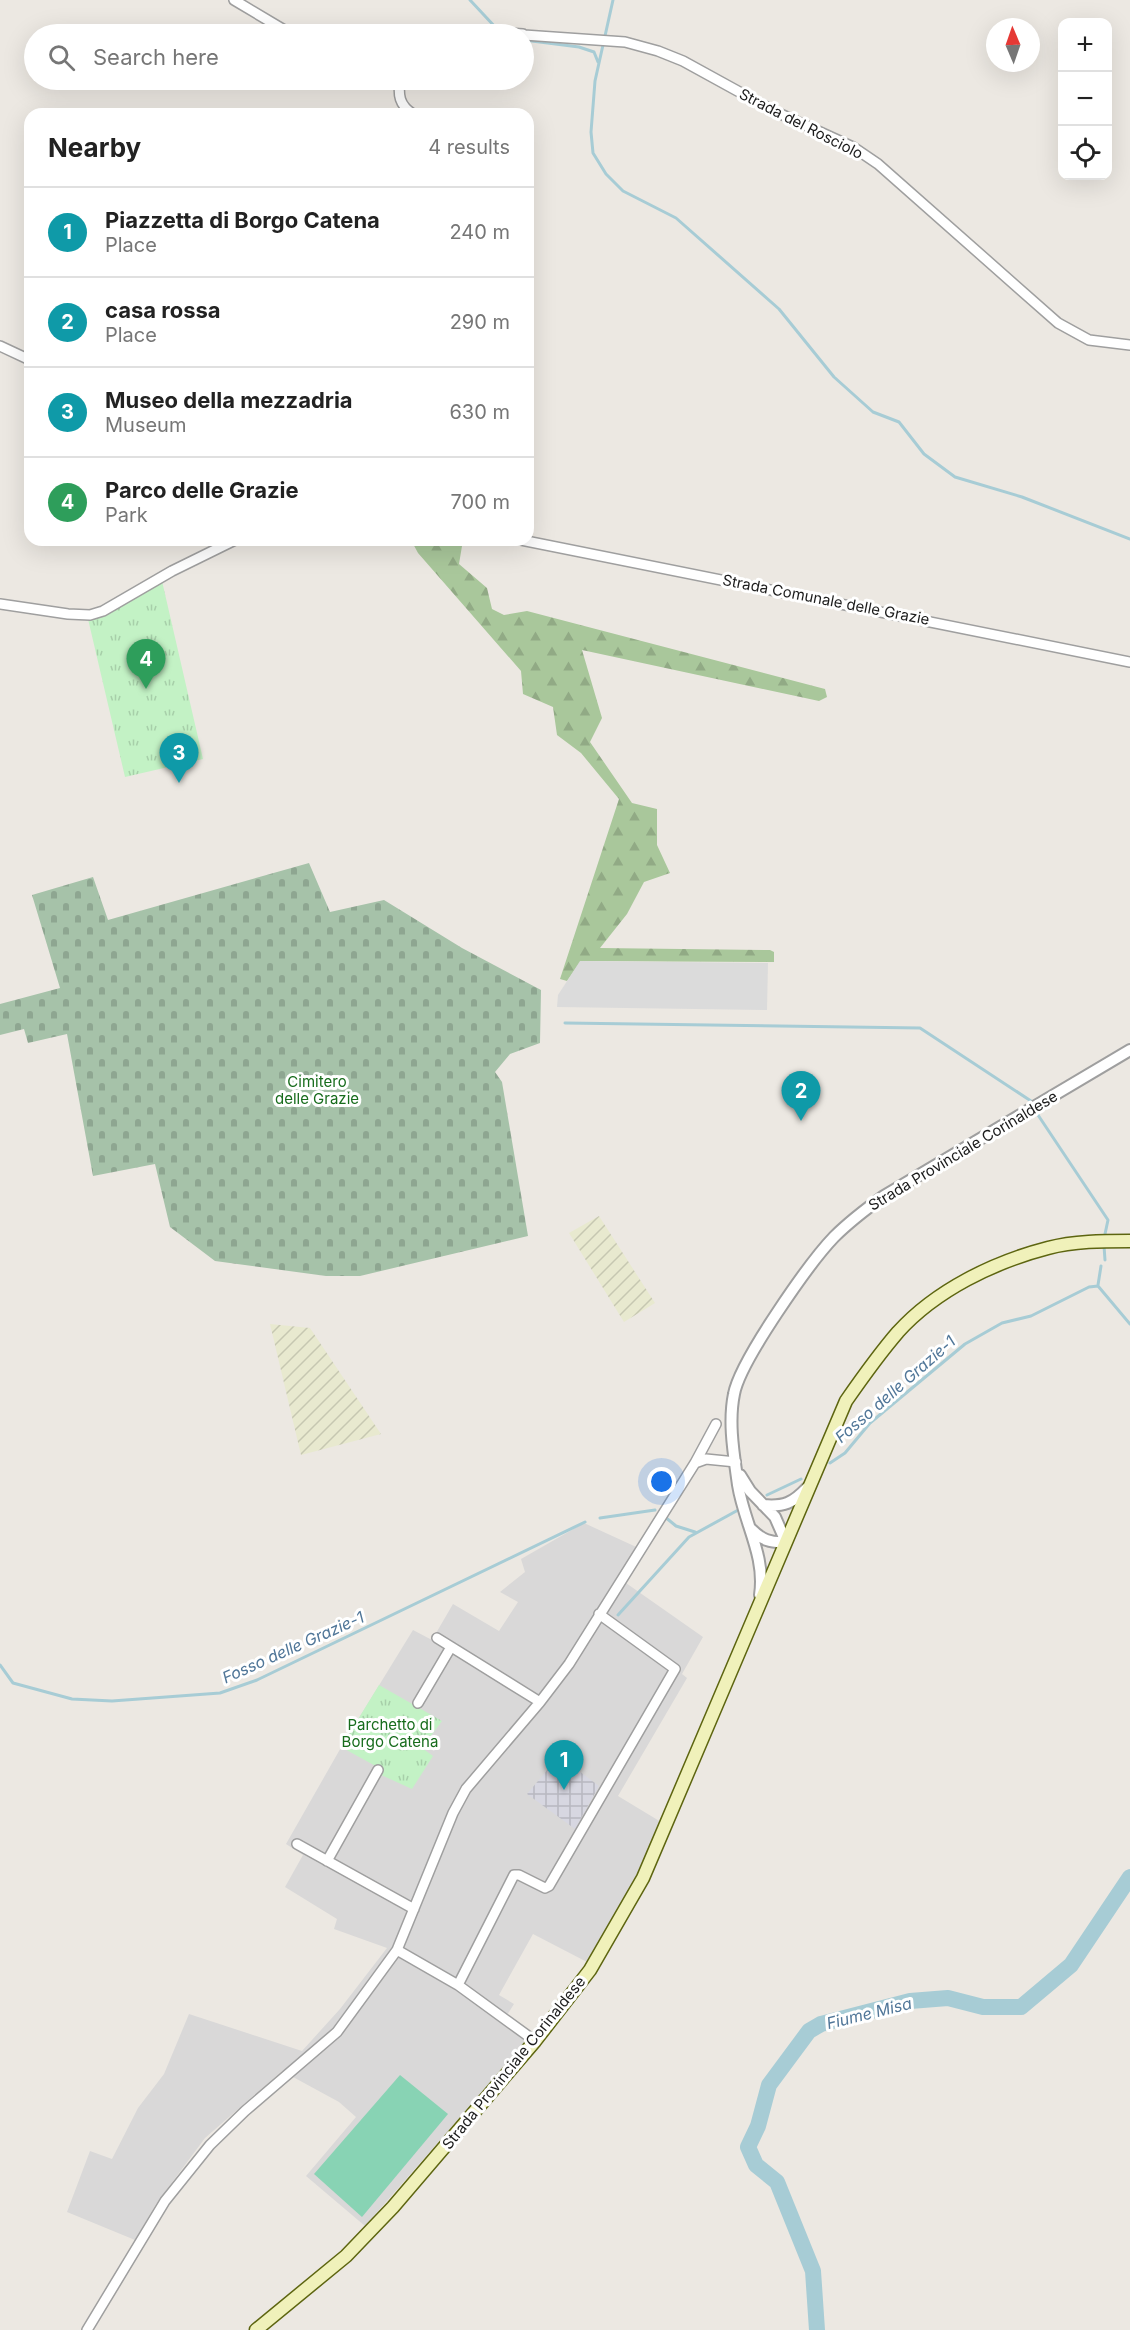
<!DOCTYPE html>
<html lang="en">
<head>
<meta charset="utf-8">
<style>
	body { margin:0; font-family:Inter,sans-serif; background:#f2f2f2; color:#222 }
	.controls { position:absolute; right:18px; top:18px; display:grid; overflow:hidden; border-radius:12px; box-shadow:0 6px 24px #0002 }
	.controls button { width:54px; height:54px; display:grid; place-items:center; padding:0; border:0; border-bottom:2px solid #e0e0e0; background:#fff; color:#222; font:30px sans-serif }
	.compass { position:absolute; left:986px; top:18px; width:54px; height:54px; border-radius:50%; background:#fff; box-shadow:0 6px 24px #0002; rotate:358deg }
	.you { position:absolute; left:662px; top:1482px; width:21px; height:21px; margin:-15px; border:4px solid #fff; border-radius:50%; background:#1a73e8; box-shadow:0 0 0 9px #1a73e833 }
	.badge { display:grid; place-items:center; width:39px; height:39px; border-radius:50%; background:#111827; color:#fff; font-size:20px; font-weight:700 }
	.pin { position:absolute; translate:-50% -50px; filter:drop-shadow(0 2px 3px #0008) }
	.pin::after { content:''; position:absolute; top:32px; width:21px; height:18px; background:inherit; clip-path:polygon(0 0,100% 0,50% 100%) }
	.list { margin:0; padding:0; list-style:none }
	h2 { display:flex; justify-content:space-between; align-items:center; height:78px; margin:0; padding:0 24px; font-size:26px }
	h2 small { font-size:20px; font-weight:400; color:#767676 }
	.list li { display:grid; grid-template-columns:39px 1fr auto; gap:18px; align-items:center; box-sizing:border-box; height:90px; padding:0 24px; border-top:2px solid #e0e0e0 }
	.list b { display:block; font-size:22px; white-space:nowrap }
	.list p { margin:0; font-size:20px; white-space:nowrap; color:#767676 }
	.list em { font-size:20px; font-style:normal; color:#767676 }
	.icon { flex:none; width:33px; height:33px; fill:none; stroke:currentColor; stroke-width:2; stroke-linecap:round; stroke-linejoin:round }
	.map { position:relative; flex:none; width:1130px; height:2330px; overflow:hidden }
	.search { position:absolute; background:#fff; box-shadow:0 6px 24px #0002; left:24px; top:24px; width:510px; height:66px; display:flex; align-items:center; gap:15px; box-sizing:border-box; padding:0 21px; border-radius:33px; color:#767676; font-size:22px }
	.panel { position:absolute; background:#fff; box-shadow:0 6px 24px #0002; left:24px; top:108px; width:510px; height:438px; border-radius:18px }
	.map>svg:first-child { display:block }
	.residential { fill:#d9d8d8 }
	.farmland { fill:url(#farmland-furrows) }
	.forest { fill:url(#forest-firs) }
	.cemetery { fill:url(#cemetery-stones) }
	.park { fill:url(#park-tufts) }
	.pitch { fill:#88d3b4 }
	.parking { fill:#dbdbdb }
	.plaza { fill:url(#plaza-grid) }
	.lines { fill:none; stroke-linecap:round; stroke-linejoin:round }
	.stream { stroke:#a7ccd5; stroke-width:3 }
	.river { stroke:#a7ccd5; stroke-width:16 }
	.minor-casing { stroke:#9f9f9f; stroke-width:12 }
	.tertiary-casing { stroke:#9f9f9f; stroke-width:14 }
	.secondary-casing { stroke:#5d6510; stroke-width:15 }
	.minor { stroke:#fff; stroke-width:9 }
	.tertiary { stroke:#fff; stroke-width:10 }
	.secondary { stroke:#f0f1ba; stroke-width:12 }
	.labels { text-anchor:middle; stroke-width:6; stroke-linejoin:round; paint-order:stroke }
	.street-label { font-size:15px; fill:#1b1b1b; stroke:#fff }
	.park-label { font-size:15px; fill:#176c1c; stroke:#fff }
	.water-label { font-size:16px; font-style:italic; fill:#507698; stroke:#fff }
</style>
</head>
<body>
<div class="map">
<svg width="1130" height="2330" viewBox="0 0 1130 2330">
	<defs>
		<pattern id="farmland-furrows" width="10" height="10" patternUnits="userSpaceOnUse" patternTransform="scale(1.5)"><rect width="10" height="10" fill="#e8e9cf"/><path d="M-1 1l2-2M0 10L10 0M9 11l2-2" fill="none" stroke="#c6c7b1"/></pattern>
		<pattern id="forest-firs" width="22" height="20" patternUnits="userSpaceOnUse" patternTransform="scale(1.5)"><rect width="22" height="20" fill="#a9c79b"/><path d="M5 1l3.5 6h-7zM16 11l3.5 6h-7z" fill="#91aa85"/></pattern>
		<pattern id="cemetery-stones" width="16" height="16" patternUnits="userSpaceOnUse" patternTransform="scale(1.5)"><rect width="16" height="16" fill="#a6c2a9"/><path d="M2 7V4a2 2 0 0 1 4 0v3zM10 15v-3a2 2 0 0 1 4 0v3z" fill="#8ea691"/></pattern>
		<pattern id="park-tufts" width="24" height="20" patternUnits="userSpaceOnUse" patternTransform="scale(1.5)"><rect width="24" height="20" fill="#c3f2c5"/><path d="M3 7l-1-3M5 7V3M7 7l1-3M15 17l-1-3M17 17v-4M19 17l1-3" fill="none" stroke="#a7cfa9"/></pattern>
		<pattern id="plaza-grid" width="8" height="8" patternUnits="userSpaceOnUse" patternTransform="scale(1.5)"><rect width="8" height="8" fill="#d7d7e1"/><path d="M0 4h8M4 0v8" fill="none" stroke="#b8b8c0"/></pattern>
	</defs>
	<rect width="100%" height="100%" fill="#ece8e2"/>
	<!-- residential -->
	<path class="residential" d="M584,1523L645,1551L626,1583L703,1637L682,1674L687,1678L618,1796L661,1822L636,1881L587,1962L533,1934L499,1995L514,2004L507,2015L533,2034L365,2226L306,2176L356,2117L339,2102L282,2071L205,2138L156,2204L135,2240L67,2212L90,2151L112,2159L138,2108L164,2074L189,2014L302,2051L340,2009L387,1948L334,1929L337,1919L285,1887L303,1855L286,1844L343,1744L413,1630L432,1640L453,1604L499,1631L518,1602L500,1592L525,1572L521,1559Z"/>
	<!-- farmland -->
	<path class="farmland" d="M599,1216L655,1303L624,1322L569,1233Z
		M270,1324L310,1328L381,1434L301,1455Z"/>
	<!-- forest -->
	<path class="forest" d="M411,540H463L459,564L487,588L492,609L504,615L527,611L825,689L827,697L819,701L582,650L602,718L590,742L632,803L657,809V845L670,873L644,882L627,914L600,948L770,950L774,952V962L581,961L567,981L560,979L619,799L581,753L557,735L553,707L523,694L521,671L418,553Z"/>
	<!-- cemetery -->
	<path class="cemetery" d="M309,863L330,912L384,900L462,948L541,990L540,1043L510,1054L495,1072L502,1082L528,1236L360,1276H326L215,1261L170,1227L155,1164L93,1176L67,1034L28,1043L24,1029L0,1035V1004L60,988L32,895L93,877L108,920Z"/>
	<!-- park -->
	<path class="park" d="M162,581L203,759L125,777L88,619Z
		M379,1685L442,1721L422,1748L433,1756L412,1789L379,1774L381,1769L341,1747Z"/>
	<!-- pitch -->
	<path class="pitch" d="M400,2075L448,2114L362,2217L314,2174Z"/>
	<!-- parking -->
	<path class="parking" d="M580,961L768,963L767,1010L557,1007L558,995Z"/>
	<!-- plaza -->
	<path class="plaza" d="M559,1756L599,1786L575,1829L527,1794Z"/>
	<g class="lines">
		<!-- stream -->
		<path class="stream" d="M470,0L497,29
			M613,0L595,81L591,132L593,153L606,174L623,191L676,218L779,309L834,377L873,412L899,422L924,454L955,477L1022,497L1130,539
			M524,40L579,47L594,52L598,62
			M565,1023L920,1028L1031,1101
			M1038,1115L1108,1220L1105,1234
			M1104,1246L1105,1260
			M1098,1285L1101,1266
			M1098,1286L1130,1324
			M830,1463L845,1453L870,1423L965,1344L1002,1323L1031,1316L1089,1287L1098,1286
			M767,1495L801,1479
			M665,1517L676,1526L695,1532
			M600,1518L655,1510
			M618,1615L689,1537L740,1509
			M0,1665L13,1683L72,1699L112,1701L220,1693L257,1680L585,1522"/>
		<!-- river -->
		<path class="river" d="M817,2330L813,2271L777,2182L756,2165L748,2147L758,2126L769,2085L809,2031L821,2024L910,2001L948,1998L983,2007H1021L1071,1965L1130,1877"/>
		<!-- minor casing -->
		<g class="minor-casing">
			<path id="minor" d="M234,0L291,34
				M452,34L490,32L523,34
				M524,35L625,42L658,51L683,61L774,111L853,147L878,164L1058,323L1089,340L1130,345
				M400,80C398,95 399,105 413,114
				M0,346L30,360
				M521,540L1130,662
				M0,604L68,614L90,615L103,611L172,571L235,540
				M695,1463L706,1459L736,1462
				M437,1638L540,1702
				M418,1703L451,1647
				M297,1844L414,1909
				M327,1861L378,1770
				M397,1950L458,1985
				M535,2041L458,1985L514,1875H519L545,1888L549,1886L675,1669L599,1614
				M87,2330L165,2201L210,2145L245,2111L337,2032L397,1950L453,1813L466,1789L540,1702L569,1664L695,1463L716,1424"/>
		</g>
		<!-- tertiary casing -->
		<g class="tertiary-casing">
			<path id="tertiary" d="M740,1475L750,1491L775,1517L786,1542C770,1543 762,1540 751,1529
				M763,1505C784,1507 793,1503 807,1488
				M760,1595C766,1556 744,1523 738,1485C734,1455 728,1423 734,1394C740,1361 810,1262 834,1237C850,1221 866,1209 884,1196L1130,1050"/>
		</g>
		<!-- secondary casing -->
		<g class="secondary-casing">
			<path id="secondary" d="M256,2330L346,2256L393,2207L535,2041L590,1970L643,1878L846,1401C862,1378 879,1354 898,1332C936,1290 994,1262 1048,1248C1074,1241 1103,1241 1130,1241"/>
		</g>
		<!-- minor -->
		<use href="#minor" class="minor"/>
		<!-- tertiary -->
		<use href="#tertiary" class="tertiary"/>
		<!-- secondary -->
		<use href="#secondary" class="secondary"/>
	</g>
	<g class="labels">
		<!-- street labels -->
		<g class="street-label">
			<text transform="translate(801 124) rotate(27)" y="5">Strada del Rosciolo</text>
			<text transform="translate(826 600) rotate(11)" y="5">Strada Comunale delle Grazie</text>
			<text transform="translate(963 1151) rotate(-31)" y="5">Strada Provinciale Corinaldese</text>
			<text transform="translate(514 2063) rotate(-51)" y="5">Strada Provinciale Corinaldese</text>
		</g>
		<!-- park labels -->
		<g class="park-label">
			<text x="317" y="1087">Cimitero<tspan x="317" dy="17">delle Grazie</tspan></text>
			<text x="390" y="1730">Parchetto di<tspan x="390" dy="17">Borgo Catena</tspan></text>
		</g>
		<!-- water labels -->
		<g class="water-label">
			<text transform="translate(895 1389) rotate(-41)" y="6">Fosso delle Grazie-1</text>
			<text transform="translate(293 1647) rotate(-24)" y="6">Fosso delle Grazie-1</text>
			<text transform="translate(869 2013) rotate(-14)" y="6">Fiume Misa</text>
		</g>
	</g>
</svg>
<div class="controls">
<button>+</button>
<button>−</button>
<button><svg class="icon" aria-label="locate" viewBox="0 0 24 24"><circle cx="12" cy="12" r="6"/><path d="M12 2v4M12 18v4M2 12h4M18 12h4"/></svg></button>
</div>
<svg class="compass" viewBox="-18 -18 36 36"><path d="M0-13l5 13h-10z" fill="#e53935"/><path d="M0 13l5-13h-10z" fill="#767676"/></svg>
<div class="you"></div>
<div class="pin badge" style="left:564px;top:1790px;background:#0f9aa8">1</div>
<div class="pin badge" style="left:801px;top:1121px;background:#0f9aa8">2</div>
<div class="pin badge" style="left:179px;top:783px;background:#0f9aa8">3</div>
<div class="pin badge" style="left:146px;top:689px;background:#2e9e5b">4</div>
<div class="search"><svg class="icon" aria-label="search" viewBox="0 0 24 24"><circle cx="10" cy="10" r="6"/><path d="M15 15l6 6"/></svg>Search here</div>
<section class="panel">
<h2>Nearby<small>4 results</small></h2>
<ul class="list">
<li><span class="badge" style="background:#0f9aa8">1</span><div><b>Piazzetta di Borgo Catena</b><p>Place</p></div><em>240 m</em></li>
<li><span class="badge" style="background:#0f9aa8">2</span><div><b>casa rossa</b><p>Place</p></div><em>290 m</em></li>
<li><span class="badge" style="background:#0f9aa8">3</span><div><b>Museo della mezzadria</b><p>Museum</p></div><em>630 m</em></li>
<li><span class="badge" style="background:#2e9e5b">4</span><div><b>Parco delle Grazie</b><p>Park</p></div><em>700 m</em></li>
</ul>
</section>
</div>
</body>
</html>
